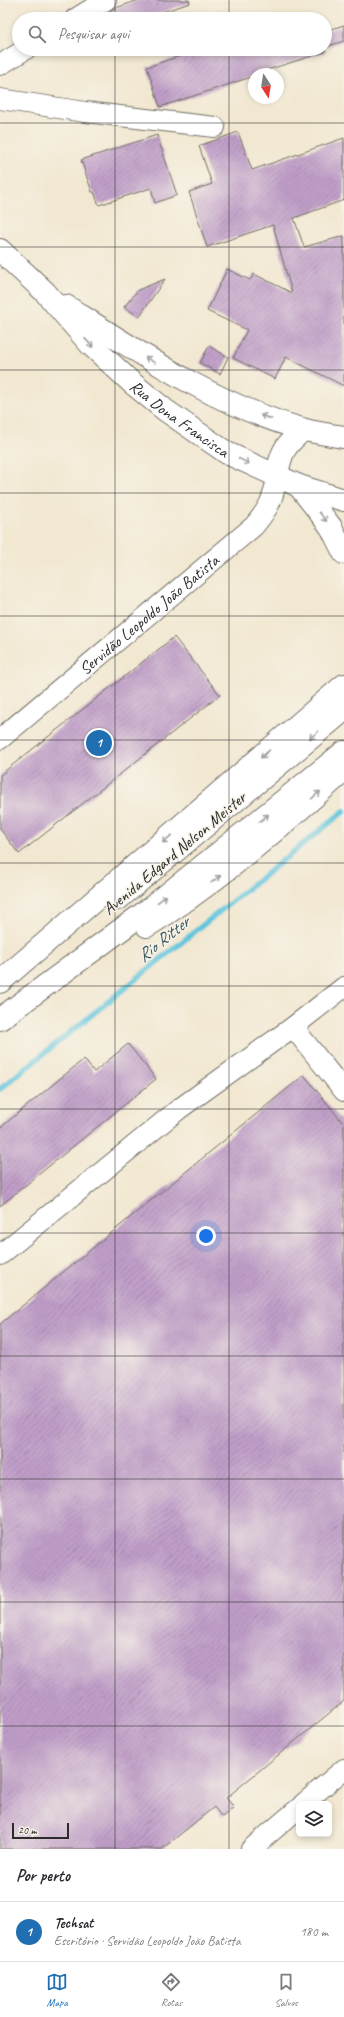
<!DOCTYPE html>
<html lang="pt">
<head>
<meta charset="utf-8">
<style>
	body { margin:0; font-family:Caveat,sans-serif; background:#f2f2f3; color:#2b2b33 }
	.controls { position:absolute; right:12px; bottom:12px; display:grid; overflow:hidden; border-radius:6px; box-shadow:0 2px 6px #0003 }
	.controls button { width:36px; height:36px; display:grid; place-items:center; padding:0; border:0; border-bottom:1px solid #e1e1e2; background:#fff; color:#2b2b33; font:20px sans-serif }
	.compass { position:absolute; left:248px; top:68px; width:36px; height:36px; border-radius:50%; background:#fff; box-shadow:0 2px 6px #0003; rotate:168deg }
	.scale { position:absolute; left:12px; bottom:10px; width:57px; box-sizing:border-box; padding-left:4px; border:2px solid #2b2b2b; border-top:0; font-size:11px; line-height:14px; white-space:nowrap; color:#2b2b2b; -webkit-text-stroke:3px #f7f3e8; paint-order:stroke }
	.you { position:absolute; left:206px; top:1236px; width:14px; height:14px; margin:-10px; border:3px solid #fff; border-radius:50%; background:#1a73e8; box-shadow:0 0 0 6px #1a73e833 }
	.badge { display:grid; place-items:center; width:26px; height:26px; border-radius:50%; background:#1f6fb2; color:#fff; font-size:13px; font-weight:700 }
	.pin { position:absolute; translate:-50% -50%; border:2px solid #fff; box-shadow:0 1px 4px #0006 }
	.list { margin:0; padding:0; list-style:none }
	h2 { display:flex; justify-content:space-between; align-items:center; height:52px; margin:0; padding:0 16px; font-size:17px }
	h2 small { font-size:13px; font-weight:400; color:#7c7c81 }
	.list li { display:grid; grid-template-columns:26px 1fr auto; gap:12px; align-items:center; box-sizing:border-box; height:60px; padding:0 16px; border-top:1px solid #e1e1e2 }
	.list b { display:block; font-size:15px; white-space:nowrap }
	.list p { margin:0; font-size:13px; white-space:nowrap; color:#7c7c81 }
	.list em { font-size:13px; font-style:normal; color:#7c7c81 }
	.icon { flex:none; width:22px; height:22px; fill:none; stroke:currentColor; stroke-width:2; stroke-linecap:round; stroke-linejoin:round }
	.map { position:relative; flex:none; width:344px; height:1849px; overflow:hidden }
	.search { position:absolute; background:#fff; box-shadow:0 2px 6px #0003; left:12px; right:12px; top:12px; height:44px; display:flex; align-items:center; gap:10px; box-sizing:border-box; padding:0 14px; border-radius:22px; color:#7c7c81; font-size:15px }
	.sheet { height:112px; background:#fff }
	nav { display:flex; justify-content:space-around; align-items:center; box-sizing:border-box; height:56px; border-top:1px solid #e1e1e2; background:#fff; font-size:11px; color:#7c7c81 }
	nav a { display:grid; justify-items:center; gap:2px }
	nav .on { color:#1f6fb2 }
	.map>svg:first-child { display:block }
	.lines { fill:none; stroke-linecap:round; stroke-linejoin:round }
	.stream { stroke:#5fc5dd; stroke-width:5.5 }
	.building { fill:url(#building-hatch) }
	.minor-casing { stroke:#716d65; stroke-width:22 }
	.major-casing { stroke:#716d65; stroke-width:24 }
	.minor { stroke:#fff; stroke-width:20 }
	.major { stroke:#fff; stroke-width:22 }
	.oneway { stroke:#a0a0a0 }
	.grid { fill:none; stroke:#2b2b2b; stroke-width:1; stroke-opacity:0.55 }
	.labels { text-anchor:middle; stroke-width:3; stroke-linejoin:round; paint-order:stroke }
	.street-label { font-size:17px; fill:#2b2b2b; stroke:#f7f3e8 }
	.water-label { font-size:18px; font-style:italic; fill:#3b5960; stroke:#f7f3e8 }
</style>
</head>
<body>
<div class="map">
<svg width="344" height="1849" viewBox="0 0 344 1849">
	<defs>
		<pattern id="building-hatch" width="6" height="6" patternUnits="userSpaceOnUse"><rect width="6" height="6" fill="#c09ec9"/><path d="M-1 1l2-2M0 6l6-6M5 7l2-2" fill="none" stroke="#9c81a3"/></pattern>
	</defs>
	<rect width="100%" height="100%" fill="#f7f3e8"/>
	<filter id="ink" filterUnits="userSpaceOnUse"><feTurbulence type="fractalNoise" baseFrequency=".025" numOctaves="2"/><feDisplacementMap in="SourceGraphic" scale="8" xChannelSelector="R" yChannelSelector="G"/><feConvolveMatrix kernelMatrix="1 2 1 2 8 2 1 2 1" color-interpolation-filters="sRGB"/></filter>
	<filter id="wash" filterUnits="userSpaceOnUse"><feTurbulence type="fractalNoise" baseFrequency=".012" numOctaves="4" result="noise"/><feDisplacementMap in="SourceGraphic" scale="16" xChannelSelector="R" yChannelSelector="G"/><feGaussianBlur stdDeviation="0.9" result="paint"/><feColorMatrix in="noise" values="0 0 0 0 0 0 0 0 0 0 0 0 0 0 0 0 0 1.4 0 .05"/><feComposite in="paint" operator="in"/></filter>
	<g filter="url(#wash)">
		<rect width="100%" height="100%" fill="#f2e8d1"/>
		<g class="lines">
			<!-- stream -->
			<path class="stream" d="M0,1089L344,811"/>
		</g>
		<g id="blocks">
			<!-- building -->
			<path class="building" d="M139,0H189L190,3L141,19H97L113,9Z
				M344,25V41L325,47V31Z
				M201,49H325V52L254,74V76L160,107L147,67Z
				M238,132L252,170L344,138V200L294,218L304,247L344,236V386L286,357L275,379L233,358L247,330L207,311L227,269L250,280L254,274L292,293L273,225L207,247L189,192L212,184L199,146Z
				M157,135L177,195L155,203L151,188L99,205L94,192H92L81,160Z
				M165,279L139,317L124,307L138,290Z
				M209,346L228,357L220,374L200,363Z
				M174,637L220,695L19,854L0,829V775Z
				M128,1044L156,1079L0,1206V1128L84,1059L94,1072Z
				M304,1075L344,1124V1701L226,1798L234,1807L222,1817L214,1807L162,1849H0V1324Z"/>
		</g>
	</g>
	<g filter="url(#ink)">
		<use href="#blocks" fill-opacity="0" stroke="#716d65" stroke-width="1"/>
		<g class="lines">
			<!-- minor casing -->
			<g class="minor-casing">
				<g id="minor">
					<path d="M75,19L106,0"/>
					<path d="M0,65L26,49"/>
					<path d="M0,99L85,112L215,127"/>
					<path id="s1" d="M0,739L254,526C269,508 273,500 277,477"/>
					<path d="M293,1027L344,1091"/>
					<path d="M0,1255L179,1109L293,1027L344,987"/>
					<path d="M303,1804L344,1769"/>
					<path d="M251,1849L299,1808"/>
				</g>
			</g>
			<!-- major casing -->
			<g class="major-casing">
				<g id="major">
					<path id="s2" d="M0,250L45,292L90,344L132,383L165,410L227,453L299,486L344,500"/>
					<path d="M66,306C141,354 216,405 302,429C316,433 330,435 344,437"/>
					<path d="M277,477C280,453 285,445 303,430"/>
					<path d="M299,486L331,527L344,553"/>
					<path d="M118,899L344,710"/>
					<path d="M147,926C219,882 280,826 344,771"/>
					<path d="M0,982L344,685"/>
					<path d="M0,1019L149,909L344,752"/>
				</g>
			</g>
			<!-- minor -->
			<use href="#minor" class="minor"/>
			<!-- major -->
			<use href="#major" class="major"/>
		</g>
		<!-- one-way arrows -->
		<defs><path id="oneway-shaft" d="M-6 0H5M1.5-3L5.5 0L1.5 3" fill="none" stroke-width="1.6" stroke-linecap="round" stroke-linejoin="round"/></defs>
		<g class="oneway">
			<use href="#oneway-shaft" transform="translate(89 343) rotate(47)"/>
			<use href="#oneway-shaft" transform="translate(150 360) rotate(-148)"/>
			<use href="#oneway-shaft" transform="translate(266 417) rotate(-161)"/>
			<use href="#oneway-shaft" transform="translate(244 461) rotate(26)"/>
			<use href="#oneway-shaft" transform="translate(323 517) rotate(52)"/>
			<use href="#oneway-shaft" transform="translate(314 735) rotate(140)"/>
			<use href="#oneway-shaft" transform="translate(265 754) rotate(139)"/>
			<use href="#oneway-shaft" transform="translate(316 795) rotate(-41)"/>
			<use href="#oneway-shaft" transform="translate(264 818) rotate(-39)"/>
			<use href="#oneway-shaft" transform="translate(167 839) rotate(139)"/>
			<use href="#oneway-shaft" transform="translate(216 879) rotate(-38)"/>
			<use href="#oneway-shaft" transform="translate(162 899) rotate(-38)"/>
		</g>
	</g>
	<!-- grid -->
	<path class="grid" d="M115,0V19M229,0V19M115,49V1849M229,49V1849M0,123H344M0,247H344M0,370H344M0,493H344M0,616H344M0,740H344M0,863H344M0,986H344M0,1109H344M0,1233H344M0,1356H344M0,1479H344M0,1602H344M0,1726H344"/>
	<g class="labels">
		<!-- street labels -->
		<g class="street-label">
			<text dy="6" stroke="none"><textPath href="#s2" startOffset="247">Rua Dona Francisca</textPath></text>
			<text dy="6" stroke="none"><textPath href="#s1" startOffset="194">Servidão Leopoldo João Batista</textPath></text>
			<text transform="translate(174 853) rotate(-40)" y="6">Avenida Edgard Nelson Meister</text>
		</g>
		<!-- water labels -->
		<g class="water-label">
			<text transform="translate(163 939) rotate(-39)" y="6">Rio Ritter</text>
		</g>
	</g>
</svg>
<div class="controls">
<button><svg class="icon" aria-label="layers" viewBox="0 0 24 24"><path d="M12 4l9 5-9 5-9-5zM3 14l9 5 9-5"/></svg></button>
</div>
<svg class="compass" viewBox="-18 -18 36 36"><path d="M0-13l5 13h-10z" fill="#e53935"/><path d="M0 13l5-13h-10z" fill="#7c7c81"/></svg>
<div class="scale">20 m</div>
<div class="you"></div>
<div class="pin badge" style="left:99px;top:743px">1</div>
<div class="search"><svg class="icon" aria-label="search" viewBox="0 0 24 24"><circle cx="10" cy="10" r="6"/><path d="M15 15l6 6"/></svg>Pesquisar aqui</div>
</div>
<section class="sheet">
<h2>Por perto<small></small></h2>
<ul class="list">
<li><span class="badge">1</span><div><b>Techsat</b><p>Escritório · Servidão Leopoldo João Batista</p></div><em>180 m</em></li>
</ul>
</section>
<nav>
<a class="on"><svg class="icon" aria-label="map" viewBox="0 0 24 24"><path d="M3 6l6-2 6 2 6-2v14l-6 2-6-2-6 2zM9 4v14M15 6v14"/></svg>Mapa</a>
<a><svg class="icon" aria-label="directions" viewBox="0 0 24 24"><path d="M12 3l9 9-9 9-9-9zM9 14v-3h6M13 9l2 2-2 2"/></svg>Rotas</a>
<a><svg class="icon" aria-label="saved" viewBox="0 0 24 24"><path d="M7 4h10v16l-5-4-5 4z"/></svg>Salvos</a>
</nav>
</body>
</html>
